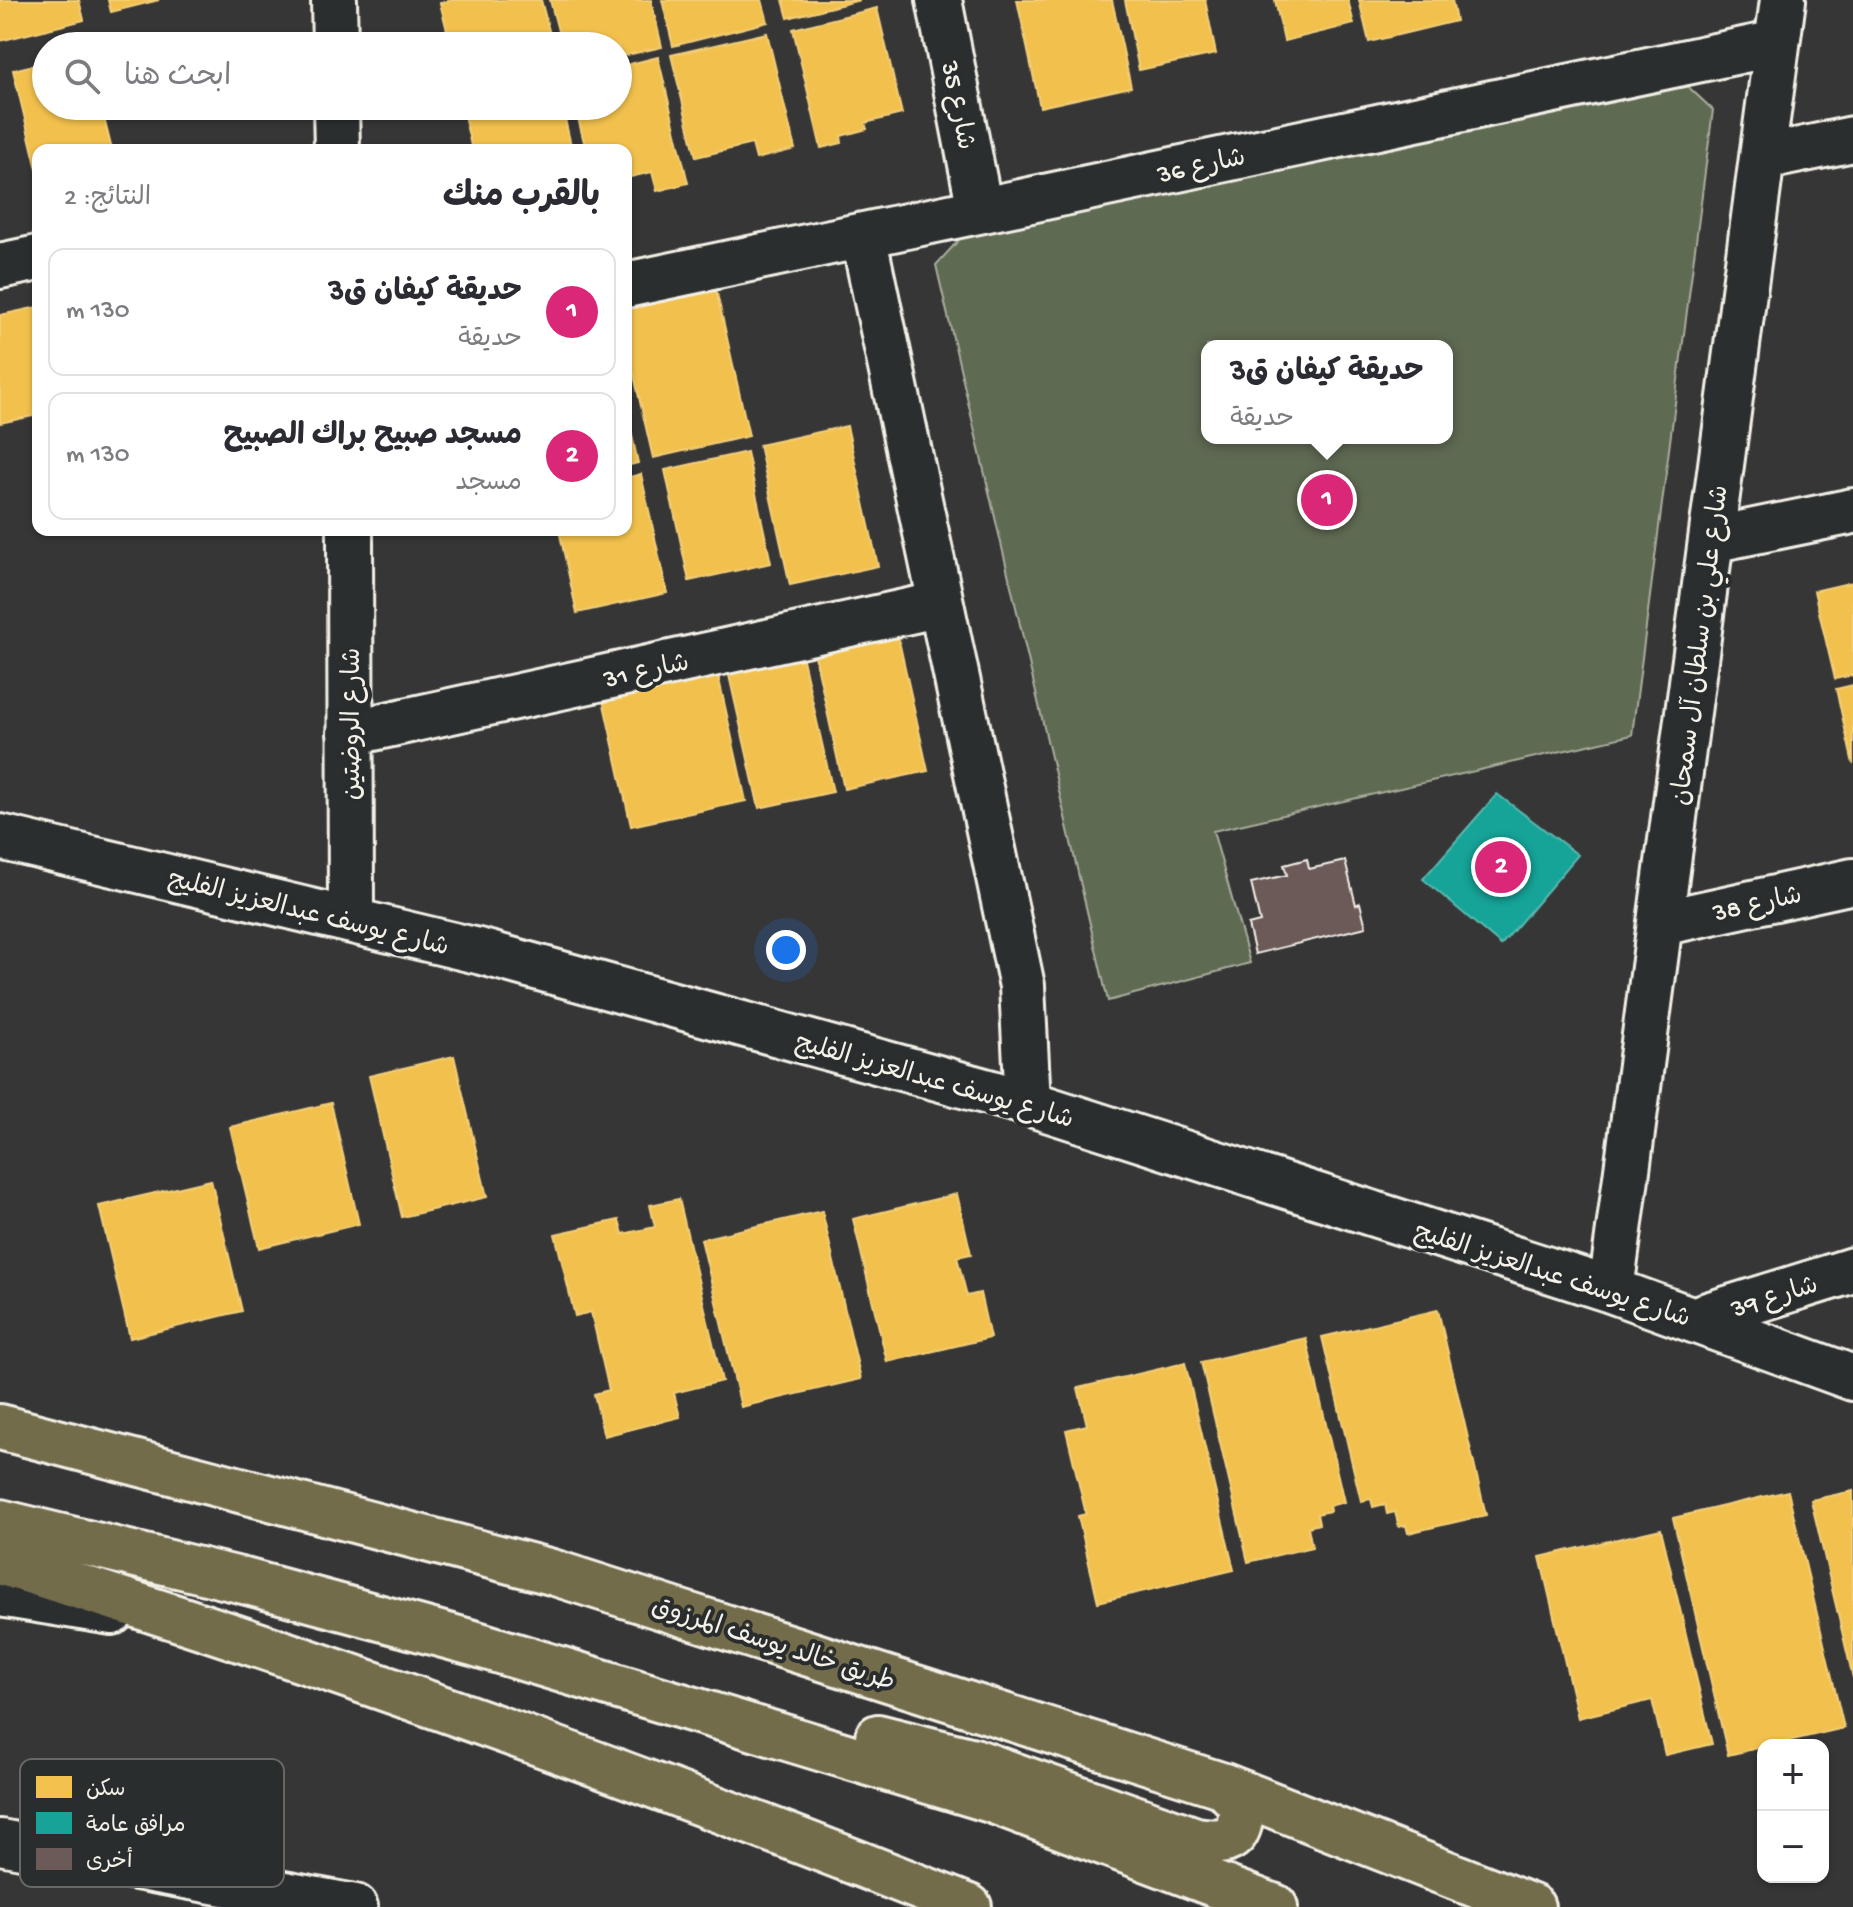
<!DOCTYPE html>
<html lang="ar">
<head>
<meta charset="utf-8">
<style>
	body { margin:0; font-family:"Gochi Hand","Playpen Sans Arabic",sans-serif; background:#f7f7f7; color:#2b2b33; direction:rtl }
	.controls { position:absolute; right:24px; bottom:24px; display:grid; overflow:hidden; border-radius:16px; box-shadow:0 2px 6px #0004 }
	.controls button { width:72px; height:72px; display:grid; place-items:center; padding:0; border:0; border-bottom:2px solid #e1e1e2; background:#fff; color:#2b2b33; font:40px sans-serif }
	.you { position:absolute; left:786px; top:950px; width:28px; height:28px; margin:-20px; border:6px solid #fff; border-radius:50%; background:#1a73e8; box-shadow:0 0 0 12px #1a73e833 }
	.badge { display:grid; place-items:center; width:52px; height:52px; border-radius:50%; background:#db2777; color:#fff; font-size:26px; font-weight:700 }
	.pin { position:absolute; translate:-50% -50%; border:4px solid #fff; box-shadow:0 2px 8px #0006 }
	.popup { position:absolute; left:1201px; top:340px; width:252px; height:104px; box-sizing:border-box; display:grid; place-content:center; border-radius:16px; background:#fff; filter:drop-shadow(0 2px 6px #0005); font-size:26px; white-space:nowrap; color:#7c7c81 }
	.popup b { font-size:30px; color:#2b2b33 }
	.popup::after { content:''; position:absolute; left:50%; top:100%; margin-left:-16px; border:16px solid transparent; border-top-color:#fff }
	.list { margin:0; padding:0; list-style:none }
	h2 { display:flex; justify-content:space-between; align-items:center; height:104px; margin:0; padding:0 32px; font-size:34px }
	h2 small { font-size:26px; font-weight:400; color:#7c7c81 }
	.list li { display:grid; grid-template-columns:52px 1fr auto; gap:24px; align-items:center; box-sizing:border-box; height:128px; margin:0 16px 16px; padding:0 16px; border:2px solid #e1e1e2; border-radius:16px }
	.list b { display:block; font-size:30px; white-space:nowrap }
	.list p { margin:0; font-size:26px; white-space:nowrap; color:#7c7c81 }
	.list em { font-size:26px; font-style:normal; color:#7c7c81 }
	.icon { flex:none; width:44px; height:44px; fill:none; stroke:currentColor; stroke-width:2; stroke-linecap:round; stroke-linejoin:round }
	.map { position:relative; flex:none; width:1853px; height:1907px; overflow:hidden; direction:ltr }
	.search { position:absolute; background:#fff; box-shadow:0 2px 6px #0004; left:32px; top:32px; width:600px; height:88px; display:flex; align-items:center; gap:20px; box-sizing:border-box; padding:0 28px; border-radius:44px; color:#7c7c81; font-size:30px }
	.panel { position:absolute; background:#fff; box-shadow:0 2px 6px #0004; left:32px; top:144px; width:600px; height:392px; border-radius:16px; direction:rtl }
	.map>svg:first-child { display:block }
	.green { fill:#5f6b52; stroke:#aaae9d; stroke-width:2; fill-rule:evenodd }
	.homes { fill:#f2c14e; stroke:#f3cf7c; stroke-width:2 }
	.public { fill:#17a398; stroke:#59bab0; stroke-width:2 }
	.building { fill:#6c5a59; stroke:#f4f1e8; stroke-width:2 }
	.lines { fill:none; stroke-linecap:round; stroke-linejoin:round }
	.minor-casing { stroke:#f4f1e8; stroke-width:50 }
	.major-casing { stroke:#f4f1e8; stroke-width:50 }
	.highway-casing { stroke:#f4f1e8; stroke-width:50 }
	.minor { stroke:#2a2d2e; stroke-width:44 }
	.major { stroke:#736c4b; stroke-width:44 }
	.highway { stroke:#736c4b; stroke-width:44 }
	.labels { text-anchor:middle; stroke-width:8; stroke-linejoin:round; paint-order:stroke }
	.street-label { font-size:26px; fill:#f4f1e8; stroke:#2a2d2e }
	.key { fill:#2a2d2e; stroke:#676866; stroke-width:2 }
	.key-label { font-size:22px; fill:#f4f1e8 }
</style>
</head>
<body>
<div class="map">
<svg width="1853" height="1907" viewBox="0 0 1853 1907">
	<rect width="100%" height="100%" fill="#373637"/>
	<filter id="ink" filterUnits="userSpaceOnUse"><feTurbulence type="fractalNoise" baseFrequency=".0125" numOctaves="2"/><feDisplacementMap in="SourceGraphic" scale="16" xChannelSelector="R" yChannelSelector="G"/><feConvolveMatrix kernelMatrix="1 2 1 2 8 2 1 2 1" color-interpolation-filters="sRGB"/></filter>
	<g filter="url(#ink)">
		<!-- green -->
		<path class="green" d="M1682,81L1713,110L1632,735L1213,831L1250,963L1108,1001L936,265L967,231ZM1207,346H1447V438H1207Z"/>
		<!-- homes -->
		<path class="homes" d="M0,0H79L84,20L0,41Z
			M108,0H159L111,12Z
			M452,0H541L553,46H451L440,3Z
			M550,0H651L662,47L618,57V46H562Z
			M662,0H762L768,22L673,46Z
			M783,0H860L788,18Z
			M1017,0H1112L1131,87L1040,107Z
			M1125,0H1205L1216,54L1139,70Z
			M1275,0H1348L1354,24L1284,41Z
			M1359,0H1452L1456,21L1369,42Z
			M877,8L902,114L865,123L867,129L841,136L842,143L821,148L793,29Z
			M767,33L795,149L756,159L752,144L696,157L671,55Z
			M658,57L688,183L657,191L652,172L626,178V150H586L575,106H618V67Z
			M46,62V106H101L112,150H38V173L13,70Z
			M462,106H562L572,150H472Z
			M716,289L749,436L653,458L626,341V309Z
			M38,307V415L0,423V315Z
			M626,408L638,463L626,466Z
			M847,426L878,566L790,585L759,445Z
			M747,452L771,563L689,581L665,470Z
			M641,474L667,593L577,613L559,530H626V478Z
			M1853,582V675L1835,679L1814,591Z
			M897,632L928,771L844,789L814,651Z
			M802,655L833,792L759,808L728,671Z
			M718,675L746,801L631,826L603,700Z
			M1853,685V764L1836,689Z
			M454,1056L487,1197L402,1217L369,1076Z
			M331,1103L359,1224L259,1248L230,1127Z
			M211,1180L242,1311L130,1338L99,1206Z
			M957,1194L971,1254L957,1257L967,1296L980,1293L990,1338L887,1362L853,1219Z
			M679,1199L722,1381L674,1393L680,1417L604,1436L594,1394L609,1390L591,1312L575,1316L555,1234L619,1220L623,1234L655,1227L650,1205Z
			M822,1211L861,1379L741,1407L701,1239Z
			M1438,1310L1486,1515L1408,1533L1406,1525L1399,1527L1395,1512L1387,1514L1385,1504L1373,1507L1371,1499L1361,1501L1322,1337Z
			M1306,1338L1344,1502L1329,1506L1330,1511L1317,1514L1319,1524L1308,1527L1312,1547L1248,1562L1201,1362Z
			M1185,1363L1234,1570L1098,1602L1078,1516L1086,1514L1066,1430L1087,1425L1078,1388Z
			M1788,1491L1844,1728L1728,1755L1673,1518Z
			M1853,1491V1678L1811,1500Z
			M1661,1529L1712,1744L1665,1755L1652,1700L1578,1718L1540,1557Z"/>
		<!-- public -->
		<path class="public" d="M1497,794L1578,855L1501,945L1423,879Z"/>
		<!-- building -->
		<path class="building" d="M1307,859L1309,869L1345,861L1356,905L1360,903L1366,927L1255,954L1248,925L1260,922L1251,883L1287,875L1284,865Z"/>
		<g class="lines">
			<!-- minor casing -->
			<g class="minor-casing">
				<path id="minor" d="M334,0L335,46
					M939,0L980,210
					M336,106L337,150
					M1762,158L1853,139
					M863,235L1022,986L1028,1103
					M0,266L38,258
					M626,285L1777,43
					M350,530L351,919
					M1711,540L1853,511
					M350,733L941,604
					M0,837L482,952L1028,1103L1611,1290L1853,1378
					M1661,923L1853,881
					M1611,1290L1783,0
					M1695,1319L1853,1270
					M0,1594L112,1612
					M0,1842L355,1907"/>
			</g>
			<!-- major casing -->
			<g class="major-casing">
				<path id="major" d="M0,1427L552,1572L1224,1786L1532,1907
					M0,1522L244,1581L473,1643L698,1711L991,1800L1275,1907
					M878,1737L974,1761L1196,1840C1229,1845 1242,1839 1241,1804L1224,1786"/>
			</g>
			<!-- highway casing -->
			<g class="highway-casing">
				<path id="highway" d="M0,1562C329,1663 650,1780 969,1907"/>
			</g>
			<!-- minor -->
			<use href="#minor" class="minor"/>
			<!-- major -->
			<use href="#major" class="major"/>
			<!-- highway -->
			<use href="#highway" class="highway"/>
		</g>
	</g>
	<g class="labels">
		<!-- street labels -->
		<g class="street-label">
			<text transform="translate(960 105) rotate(79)" y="9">شارع 35</text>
			<text transform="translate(1201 164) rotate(-12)" y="9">شارع 36</text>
			<text transform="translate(1698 645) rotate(-83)" y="9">شارع علي بن سلطان آل سمحان</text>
			<text transform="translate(646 669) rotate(-12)" y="9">شارع 31</text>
			<text transform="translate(350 724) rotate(-90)" y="9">شارع الروضتين</text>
			<text transform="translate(1757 902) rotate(-12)" y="9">شارع 38</text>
			<text transform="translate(309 911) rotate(14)" y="9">شارع يوسف عبدالعزيز الفليج</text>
			<text transform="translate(935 1079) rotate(16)" y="9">شارع يوسف عبدالعزيز الفليج</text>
			<text transform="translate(1553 1273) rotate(18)" y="9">شارع يوسف عبدالعزيز الفليج</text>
			<text transform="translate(1774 1295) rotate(-17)" y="9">39 شارع</text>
			<text transform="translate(774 1642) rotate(18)" y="9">طريق خالد يوسف المرزوق</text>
		</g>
	</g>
	<!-- legend -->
	<rect x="20" y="1759" width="264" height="128" rx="12" class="key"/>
	<rect x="36" y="1776" width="36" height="22" fill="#f2c14e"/>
	<rect x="36" y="1812" width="36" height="22" fill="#17a398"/>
	<rect x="36" y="1848" width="36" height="22" fill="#6c5a59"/>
	<g class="key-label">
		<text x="86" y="1795">سكن</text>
		<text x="86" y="1831">مرافق عامة</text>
		<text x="86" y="1867">أخرى</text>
	</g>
</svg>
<div class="controls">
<button>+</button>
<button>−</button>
</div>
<div class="you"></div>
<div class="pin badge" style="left:1327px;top:500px">1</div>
<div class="popup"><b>حديقة كيفان ق3</b>حديقة</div>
<div class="pin badge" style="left:1501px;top:867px">2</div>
<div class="search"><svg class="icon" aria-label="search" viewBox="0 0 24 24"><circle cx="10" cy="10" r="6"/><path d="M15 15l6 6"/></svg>ابحث هنا</div>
<section class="panel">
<h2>بالقرب منك<small>النتائج: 2</small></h2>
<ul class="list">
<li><span class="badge">1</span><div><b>حديقة كيفان ق3</b><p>حديقة</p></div><em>130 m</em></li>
<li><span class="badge">2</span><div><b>مسجد صبيح براك الصبيح</b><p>مسجد</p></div><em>130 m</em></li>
</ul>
</section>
</div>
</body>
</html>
